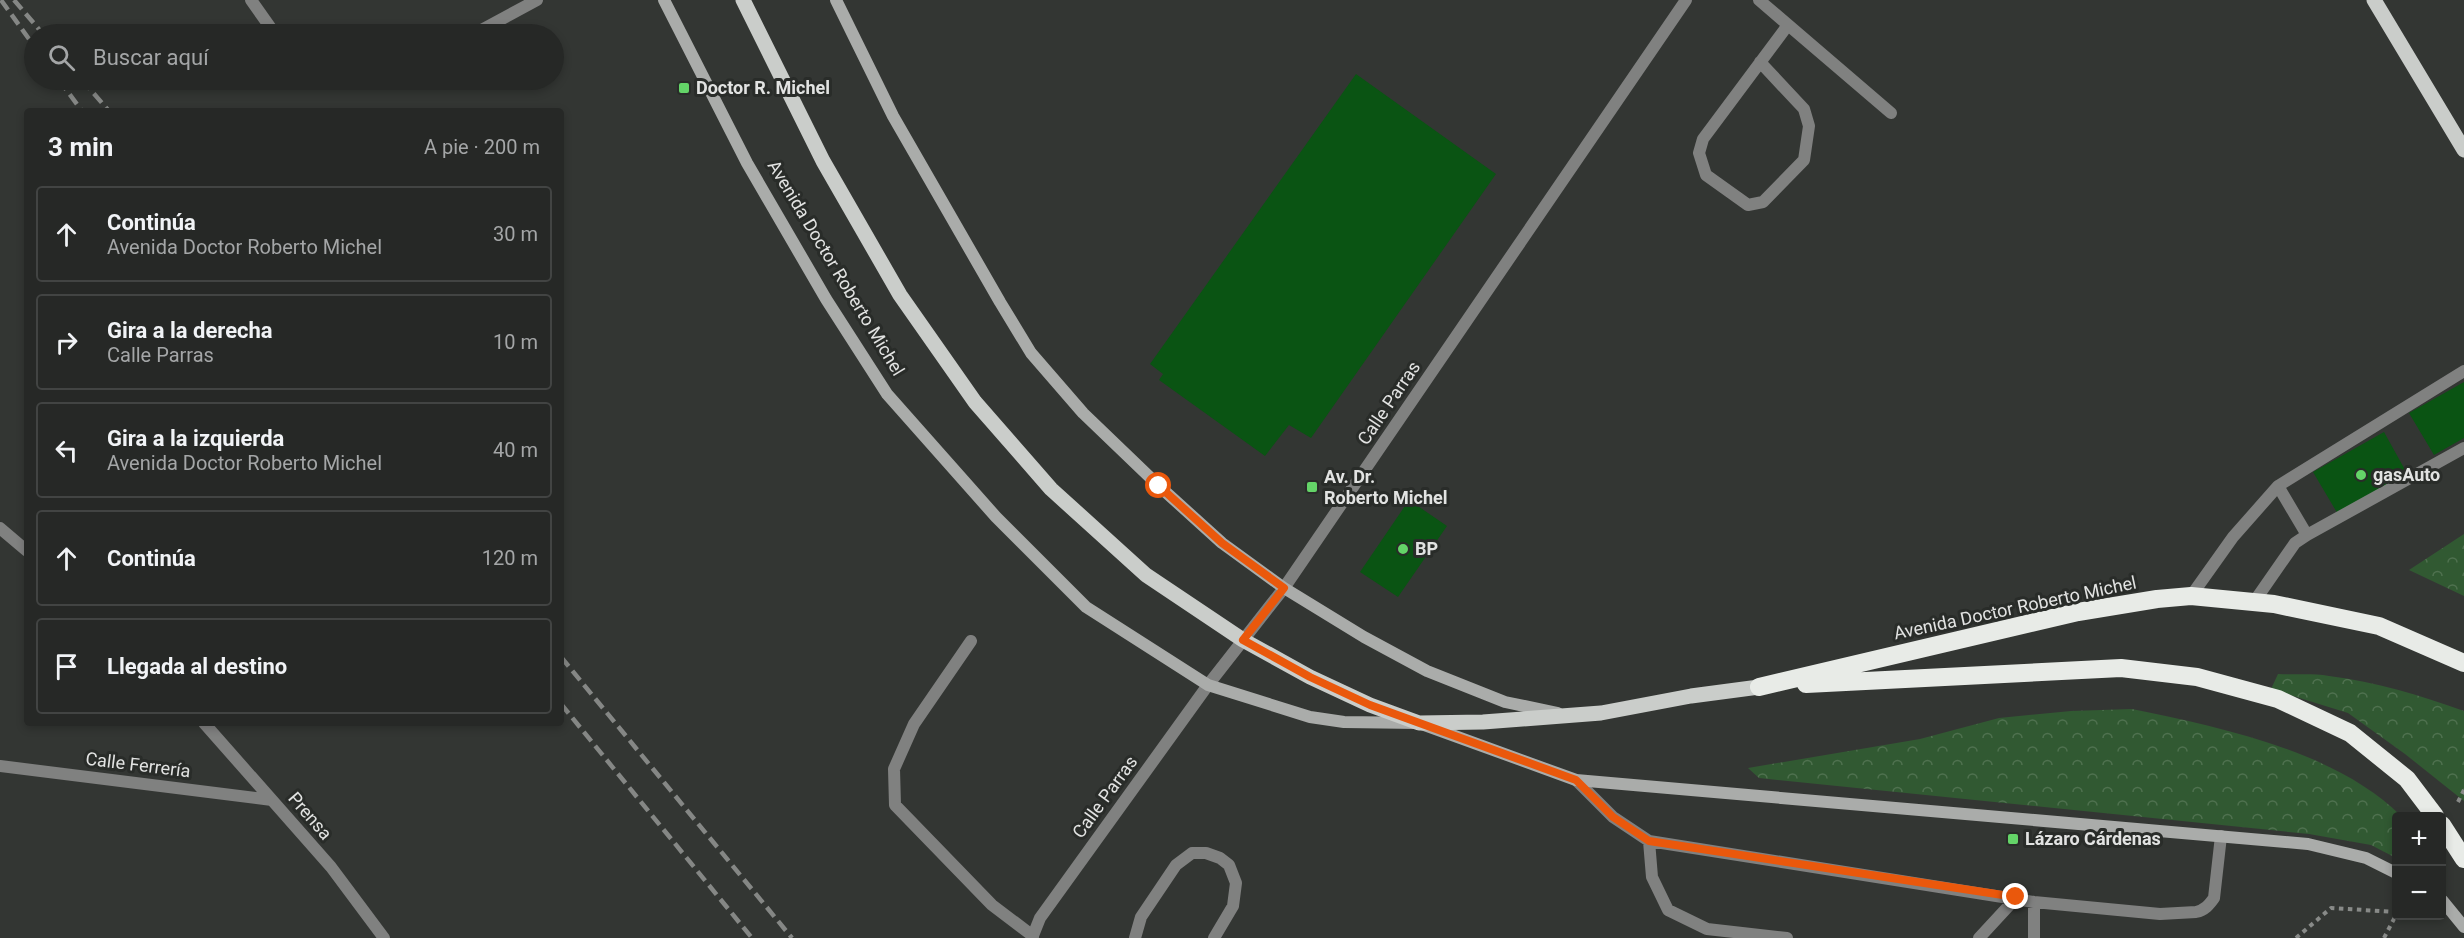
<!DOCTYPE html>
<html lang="es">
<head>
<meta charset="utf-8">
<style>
	body { margin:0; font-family:Roboto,sans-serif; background:#323432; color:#f1f3f6 }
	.controls { position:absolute; right:18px; bottom:18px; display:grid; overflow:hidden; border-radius:6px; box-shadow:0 3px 9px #0003 }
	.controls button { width:54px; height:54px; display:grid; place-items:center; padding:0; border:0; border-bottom:2px solid #424443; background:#262826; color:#f1f3f6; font:30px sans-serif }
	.stop { position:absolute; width:18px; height:18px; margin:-14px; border:4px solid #ea580c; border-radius:50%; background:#fff }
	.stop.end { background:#ea580c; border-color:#fff; box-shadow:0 2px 6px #0008 }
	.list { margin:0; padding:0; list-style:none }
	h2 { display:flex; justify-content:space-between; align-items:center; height:78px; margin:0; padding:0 24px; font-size:26px }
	h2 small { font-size:20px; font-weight:400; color:#a4a6a7 }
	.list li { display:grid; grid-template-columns:39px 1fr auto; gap:18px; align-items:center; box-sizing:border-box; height:96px; margin:0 12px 12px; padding:0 12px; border:2px solid #424443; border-radius:6px }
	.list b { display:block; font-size:22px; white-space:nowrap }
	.list p { margin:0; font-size:20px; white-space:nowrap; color:#a4a6a7 }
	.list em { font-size:20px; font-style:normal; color:#a4a6a7 }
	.icon { flex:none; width:33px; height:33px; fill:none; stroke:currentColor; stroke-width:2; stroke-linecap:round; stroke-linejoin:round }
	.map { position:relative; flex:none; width:2464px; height:938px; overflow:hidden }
	.search { position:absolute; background:#262826; box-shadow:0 3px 9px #0003; left:24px; top:24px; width:540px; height:66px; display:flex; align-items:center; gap:15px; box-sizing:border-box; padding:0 21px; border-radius:33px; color:#a4a6a7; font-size:22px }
	.panel { position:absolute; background:#262826; box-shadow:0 3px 9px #0003; left:24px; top:108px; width:540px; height:618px; border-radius:6px }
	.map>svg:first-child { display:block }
	.park { fill:url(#park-crowns) }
	.building { fill:#0a5413 }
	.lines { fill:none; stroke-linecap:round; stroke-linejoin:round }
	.path { stroke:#888a88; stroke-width:4; stroke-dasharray:4.5 4.5; stroke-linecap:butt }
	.lane { stroke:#808180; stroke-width:12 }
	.street { stroke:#808180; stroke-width:12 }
	.secondary { stroke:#aaacaa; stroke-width:12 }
	.primary { stroke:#cacdca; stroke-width:15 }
	.highway { stroke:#e8ebe7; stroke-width:18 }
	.rail { stroke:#858785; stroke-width:4.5; stroke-dasharray:12 6; stroke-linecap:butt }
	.route { stroke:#ea580c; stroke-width:8 }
	.poi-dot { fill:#64d468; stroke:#292c29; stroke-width:2 }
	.labels { text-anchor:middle; stroke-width:6; stroke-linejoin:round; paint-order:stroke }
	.poi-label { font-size:18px; font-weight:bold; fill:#e2e3e2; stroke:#292c29; text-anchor:start }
	.street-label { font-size:18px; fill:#e2e3e2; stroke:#292c29 }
</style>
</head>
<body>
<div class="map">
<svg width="2464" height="938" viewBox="0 0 2464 938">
	<defs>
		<pattern id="park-crowns" width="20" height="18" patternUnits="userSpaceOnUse" patternTransform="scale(1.5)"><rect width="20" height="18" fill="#315932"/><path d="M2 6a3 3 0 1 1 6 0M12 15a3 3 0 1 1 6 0" fill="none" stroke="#4f714f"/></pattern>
	</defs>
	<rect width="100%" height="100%" fill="#333633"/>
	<!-- park -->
	<path class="park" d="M2464,534V596L2409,570Z
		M2278,674C2295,675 2313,673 2329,676C2376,682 2420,695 2464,711V801L2405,754L2348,713L2271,689Z
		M2132,709C2219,727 2336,751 2401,816H2396V858L2371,845L2309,834L1759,778L1748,768L1920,739L1999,718L2071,711Z"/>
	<!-- building -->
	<path class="building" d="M1356,74L1496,174L1311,438L1289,425L1265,456L1159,380L1163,374L1150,364Z
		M2464,382V438L2434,455L2409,413Z
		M2384,432L2409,477L2339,516L2313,472Z
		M1409,500L1447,526L1398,597L1360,572Z"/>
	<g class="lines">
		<!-- path -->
		<path class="path" d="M2458,802L2464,790
			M2296,938L2331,908L2396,912
			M2384,938L2396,915"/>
		<!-- lane -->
		<path class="lane" d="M251,0L275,34
			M1759,0L1891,113
			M474,34L537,0
			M1760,62L1804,109L1809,126L1804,160L1763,202L1748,205L1706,175L1699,153L1703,139L1788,25
			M341,80H360
			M2307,535L2278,486L2464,371
			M2191,596L2233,537L2278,486
			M2254,602L2295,543L2307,535L2464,448
			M971,641L914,724L894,769L895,805L992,905L1033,936
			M1576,780L1613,817L1649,841L2034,902L2160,914L2196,912C2205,910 2209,905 2214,898L2221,836
			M1649,841L1652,877L1668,910L1707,929L1787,938
			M2034,902V938
			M1135,938L1141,917L1176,865L1192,853H1206L1220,858L1229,865L1236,883L1233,906L1214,938
			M1979,938L2016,898"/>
		<!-- street -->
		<path class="street" d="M0,528L27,551
			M204,723L331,867L384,938
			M0,766L272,800
			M1032,938L1040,918L1208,685L1284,588L1686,0"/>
		<!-- secondary -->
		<path class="secondary" d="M664,0L747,163L826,299L887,394L996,517L1086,607L1208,685L1310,717L1344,722L1419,723L1576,780L2308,844L2366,858L2396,873
			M836,0L893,116L1000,302L1031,353L1083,413L1159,486L1222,543L1284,588L1364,637L1427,671L1505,702L1558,713
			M2442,900L2464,927"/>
		<!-- primary -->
		<path class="primary" d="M743,0L823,161L900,295L975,402L1051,489L1146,575L1243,640L1310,677L1370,705L1419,723L1483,722L1601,713L1691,696L1759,687
			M2374,0L2464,150"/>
		<!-- highway -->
		<path class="highway" d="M1806,684L2121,668L2197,677L2278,699L2350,733L2407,779L2435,816
			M1759,687L2078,612L2157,599L2191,596L2274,604L2379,626L2464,663
			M2442,825L2464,859"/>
		<!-- rail -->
		<path class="rail" d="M1,0L34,46
			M14,0L43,34
			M59,80L82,111
			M82,80L109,111
			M561,657L792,938
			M561,704L752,938"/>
	</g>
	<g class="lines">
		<!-- route -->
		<path class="route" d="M1159,486L1222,543L1284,588L1243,640L1310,677L1370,705L1576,780L1613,817L1649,841L2016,897"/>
	</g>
	<!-- markers -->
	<g class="poi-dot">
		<rect x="678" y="82" width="12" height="12" rx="3"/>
		<circle cx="2361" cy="475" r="6"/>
		<rect x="1306" y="481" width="12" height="12" rx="3"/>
		<circle cx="1403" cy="549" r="6"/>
		<rect x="2007" y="833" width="12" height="12" rx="3"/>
	</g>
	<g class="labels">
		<!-- poi labels -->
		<g class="poi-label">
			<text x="696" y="94">Doctor R. Michel</text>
			<text x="2373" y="481">gasAuto</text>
			<text x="1324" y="483">Av. Dr.<tspan x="1324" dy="21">Roberto Michel</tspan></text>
			<text x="1415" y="555">BP</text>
			<text x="2025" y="845">Lázaro Cárdenas</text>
		</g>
		<!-- street labels -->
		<g class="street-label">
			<text transform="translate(836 268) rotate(59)" y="6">Avenida Doctor Roberto Michel</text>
			<text transform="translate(1389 403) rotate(-56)" y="6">Calle Parras</text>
			<text transform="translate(2015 608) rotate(-12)" y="6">Avenida Doctor Roberto Michel</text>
			<text transform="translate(138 765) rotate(7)" y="6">Calle Ferrería</text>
			<text transform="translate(1105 797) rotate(-54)" y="6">Calle Parras</text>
			<text transform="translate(310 816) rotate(49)" y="6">Prensa</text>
		</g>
	</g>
</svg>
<div class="controls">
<button>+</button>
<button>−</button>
</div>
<div class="stop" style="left:1159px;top:486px"></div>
<div class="stop end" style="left:2016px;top:897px"></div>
<div class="search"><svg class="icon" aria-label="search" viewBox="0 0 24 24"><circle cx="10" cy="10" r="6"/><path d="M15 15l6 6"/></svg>Buscar aquí</div>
<section class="panel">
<h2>3 min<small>A pie · 200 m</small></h2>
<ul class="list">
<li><svg class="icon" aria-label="ahead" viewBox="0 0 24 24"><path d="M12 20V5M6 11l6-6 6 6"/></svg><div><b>Continúa</b><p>Avenida Doctor Roberto Michel</p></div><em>30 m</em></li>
<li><svg class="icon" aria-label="right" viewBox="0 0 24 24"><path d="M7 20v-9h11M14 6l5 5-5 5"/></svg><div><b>Gira a la derecha</b><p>Calle Parras</p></div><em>10 m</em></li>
<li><svg class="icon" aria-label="left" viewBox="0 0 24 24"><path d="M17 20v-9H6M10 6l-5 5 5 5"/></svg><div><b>Gira a la izquierda</b><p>Avenida Doctor Roberto Michel</p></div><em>40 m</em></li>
<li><svg class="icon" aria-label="ahead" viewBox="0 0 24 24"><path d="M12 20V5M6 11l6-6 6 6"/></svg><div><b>Continúa</b></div><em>120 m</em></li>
<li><svg class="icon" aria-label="arrive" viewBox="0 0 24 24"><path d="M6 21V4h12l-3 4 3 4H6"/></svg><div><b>Llegada al destino</b></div></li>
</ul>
</section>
</div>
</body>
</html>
